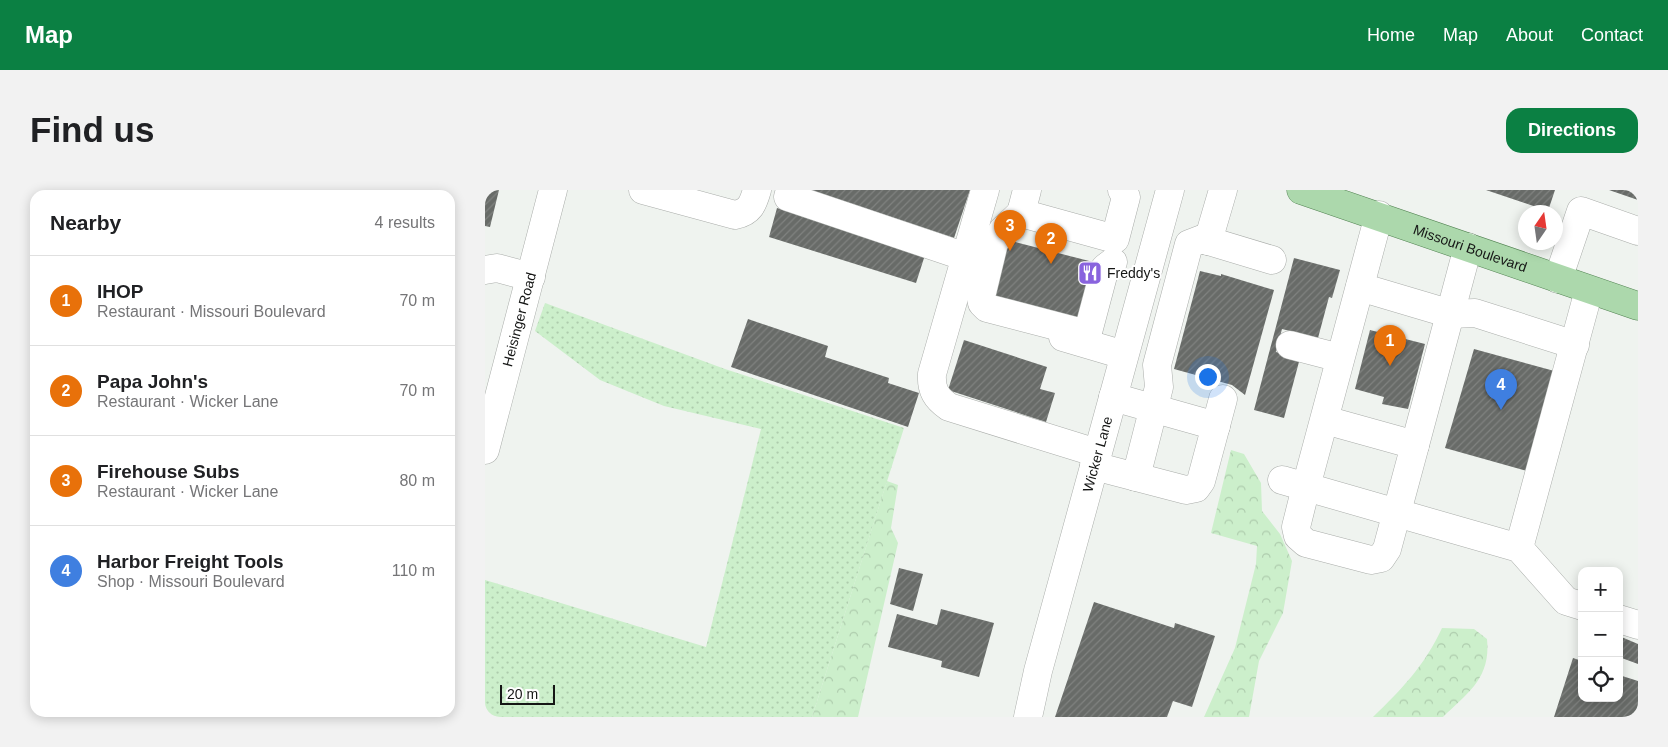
<!DOCTYPE html>
<html lang="en">
<head>
<meta charset="utf-8">
<style>
	body { margin:0; font-family:Arial,sans-serif; background:#f2f2f2; color:#202124 }
	.controls { position:absolute; right:15px; bottom:15px; display:grid; overflow:hidden; border-radius:10px; box-shadow:0 2px 12px #0003 }
	.controls button { width:45px; height:45px; display:grid; place-items:center; padding:0; border:0; border-bottom:1px solid #e0e0e0; background:#fff; color:#202124; font:25px sans-serif }
	.compass { position:absolute; left:1033px; top:15px; width:45px; height:45px; border-radius:50%; background:#fff; box-shadow:0 2px 12px #0003; rotate:13deg }
	.scale { position:absolute; left:15px; bottom:12px; width:55px; box-sizing:border-box; padding-left:5px; border:2px solid #151615; border-top:0; font-size:14px; line-height:18px; white-space:nowrap; color:#151615; -webkit-text-stroke:4px #fff; paint-order:stroke }
	.you { position:absolute; left:722px; top:186px; width:18px; height:18px; margin:-12px; border:4px solid #fff; border-radius:50%; background:#1a73e8; box-shadow:0 0 0 8px #1a73e833 }
	.badge { display:grid; place-items:center; width:32px; height:32px; border-radius:50%; background:#0b8043; color:#fff; font-size:16px; font-weight:700 }
	.pin { position:absolute; translate:-50% -41px; filter:drop-shadow(0 1px 2px #0008) }
	.pin::after { content:''; position:absolute; top:26px; width:18px; height:15px; background:inherit; clip-path:polygon(0 0,100% 0,50% 100%) }
	.list { margin:0; padding:0; list-style:none }
	h2 { display:flex; justify-content:space-between; align-items:center; height:65px; margin:0; padding:0 20px; font-size:21px }
	h2 small { font-size:16px; font-weight:400; color:#757577 }
	.list li { display:grid; grid-template-columns:32px 1fr auto; gap:15px; align-items:center; box-sizing:border-box; height:90px; padding:0 20px; border-top:1px solid #e0e0e0 }
	.list b { display:block; font-size:19px; white-space:nowrap }
	.list p { margin:0; font-size:16px; white-space:nowrap; color:#757577 }
	.list em { font-size:16px; font-style:normal; color:#757577 }
	.icon { flex:none; width:28px; height:28px; fill:none; stroke:currentColor; stroke-width:2; stroke-linecap:round; stroke-linejoin:round }
	.map { position:relative; flex:none; width:1153px; height:527px; overflow:hidden; border-radius:15px }
	header { display:flex; align-items:center; gap:30px; box-sizing:border-box; height:70px; padding:0 25px; background:#0b8043; color:#fff }
	header strong { font-size:24px }
	nav { display:flex; gap:28px; margin-inline-start:auto; font-size:18px }
	.intro { display:flex; align-items:center; justify-content:space-between; box-sizing:border-box; height:120px; padding:0 30px }
	h1 { margin:0; font-size:35px }
	.button { padding:12px 22px; border-radius:15px; background:#0b8043; color:#fff; font-size:18px; font-weight:700 }
	main { display:flex; gap:30px; padding:0 30px }
	aside { flex:1; background:#fff; border-radius:15px; box-shadow:0 2px 12px #0003 }
	.map>svg:first-child { display:block }
	.green { fill:url(#green-dots) }
	.forest { fill:url(#forest-crowns) }
	.building { fill:url(#building-hatch) }
	.lines { fill:none; stroke-linecap:round; stroke-linejoin:round }
	.minor-casing { stroke:#aaadaa; stroke-width:29 }
	.major-casing { stroke:#538353; stroke-width:29 }
	.minor { stroke:#fff; stroke-width:28 }
	.major { stroke:#acd8ac; stroke-width:28 }
	.labels { text-anchor:middle; stroke-width:4; stroke-linejoin:round; paint-order:stroke }
	.street-label { font-size:14px; fill:#151615; stroke:#fff }
	.poi-label { font-size:14px; fill:#151615; stroke:#fff; text-anchor:start }
</style>
</head>
<body>
<header>
<strong>Map</strong>
<nav><a>Home</a><a>Map</a><a>About</a><a>Contact</a></nav>
</header>
<div class="intro"><h1>Find us</h1><a class="button">Directions</a></div>
<main>
<aside>
<h2>Nearby<small>4 results</small></h2>
<ul class="list">
<li><span class="badge" style="background:#e8710a">1</span><div><b>IHOP</b><p>Restaurant · Missouri Boulevard</p></div><em>70 m</em></li>
<li><span class="badge" style="background:#e8710a">2</span><div><b>Papa John's</b><p>Restaurant · Wicker Lane</p></div><em>70 m</em></li>
<li><span class="badge" style="background:#e8710a">3</span><div><b>Firehouse Subs</b><p>Restaurant · Wicker Lane</p></div><em>80 m</em></li>
<li><span class="badge" style="background:#3f7fe0">4</span><div><b>Harbor Freight Tools</b><p>Shop · Missouri Boulevard</p></div><em>110 m</em></li>
</ul>
</aside>
<div class="map">
<svg width="1153" height="527" viewBox="0 0 1153 527">
	<defs>
		<pattern id="green-dots" width="8" height="8" patternUnits="userSpaceOnUse" patternTransform="scale(1.25)"><rect width="8" height="8" fill="#ccefcb"/><path d="M2 2h.1M6 6h.1" fill="none" stroke="#aeccad" stroke-width="1.8" stroke-linecap="round"/></pattern>
		<pattern id="forest-crowns" width="20" height="18" patternUnits="userSpaceOnUse" patternTransform="scale(1.25)"><rect width="20" height="18" fill="#ccefcb"/><path d="M2 6a3 3 0 1 1 6 0M12 15a3 3 0 1 1 6 0" fill="none" stroke="#aeccad"/></pattern>
		<pattern id="building-hatch" width="6" height="6" patternUnits="userSpaceOnUse" patternTransform="scale(1.25)"><rect width="6" height="6" fill="#686b68"/><path d="M-1 1l2-2M0 6l6-6M5 7l2-2" fill="none" stroke="#808280"/></pattern>
	</defs>
	<rect width="100%" height="100%" fill="#eff3ef"/>
	<!-- green -->
	<path class="green" d="M60,113L240,179L419,238L327,527H0V390L221,457L276,239L179,216L115,190L50,141Z"/>
	<!-- forest -->
	<path class="forest" d="M746,260L759,264L776,293L777,321L795,344L807,371L798,423L774,471L764,527H719L750,458L771,374L772,356L726,343Z
		M402,291L413,295L406,338L413,353L373,527H327Z
		M957,438L989,439L1002,449C1006,488 983,503 958,527H888C917,499 940,475 957,438Z"/>
	<!-- building -->
	<path class="building" d="M0,0H14L5,37L0,36Z
		M326,0H485L469,48Z
		M1001,0H1070L1063,21Z
		M1124,0H1153V10Z
		M292,18L440,65L431,93L284,47Z
		M518,49L616,74L600,135L502,109Z
		M809,68L855,80L847,108L844,107L833,148L797,139L791,162L815,168L799,228L769,220Z
		M715,81L736,86V84L789,100L760,205L747,195L689,179Z
		M263,129L343,156L340,167L404,188L403,193L434,203L423,237L246,177Z
		M885,140L940,154L923,219L897,214L899,207L870,199Z
		M479,150L562,177L555,199L570,203L561,232L463,200Z
		M989,159L1073,182L1045,282L960,258Z
		M414,378L438,384L428,421L405,414Z
		M609,412L689,438L690,433L730,446L707,517L688,511L682,527H570Z
		M456,419L509,433L494,487L456,477L457,471L403,457L412,424L452,435Z
		M1134,446L1153,454V474L1134,467Z
		M1088,468L1097,471V508H1134V485L1153,491V527H1069Z"/>
	<g class="lines">
		<!-- minor casing -->
		<g class="minor-casing">
			<g id="minor">
				<path d="M158,0L250,25C265,22 268,14 272,0"/>
				<path d="M305,0L303,7L481,67"/>
				<path d="M500,0L447,184C446,200 451,208 464,217L612,263"/>
				<path d="M542,0L536,23L630,49L641,7L637,0"/>
				<path d="M536,23L518,40L509,53L496,107L497,113L502,118L598,143L603,142L620,78L628,72"/>
				<path d="M894,25L821,297L811,337L813,346L821,353L886,370L896,368L902,359L930,255"/>
				<path d="M723,51L738,0"/>
				<path d="M0,80L12,78L46,87"/>
				<path d="M1073,89L1096,21L1153,41"/>
				<path d="M875,97L966,124L990,123L1090,155"/>
				<path d="M578,147L639,165"/>
				<path d="M805,155L855,168"/>
				<path d="M628,207L731,236"/>
				<path d="M840,230L930,255L983,57"/>
				<path id="s1" d="M0,260L68,0"/>
				<path d="M609,276L701,300L711,298L716,291L738,209"/>
				<path d="M651,287L674,197L672,175L704,54L717,49L787,70"/>
				<path d="M797,290L1034,358L1081,411L1097,416"/>
				<path d="M1034,358L1104,100"/>
				<path d="M1134,429L1153,435"/>
				<path id="s2" d="M543,527L553,481L685,0"/>
			</g>
		</g>
		<!-- major casing -->
		<g class="major-casing">
			<g id="major">
				<path id="s3" d="M816,0L1153,116"/>
			</g>
		</g>
		<!-- minor -->
		<use href="#minor" class="minor"/>
		<!-- major -->
		<use href="#major" class="major"/>
	</g>
	<!-- icons -->
	<defs>
		<g id="restaurant-square" transform="scale(1.25)"><rect x="-9" y="-9" width="18" height="18" rx="4" fill="#8963de" stroke="#fff"/><path d="M-5-6h1v4h1v-4h1v4h1v-4h1v5L-1.5 .5V6h-2V.5L-5-1ZM5-6V6H3V1.5H1.5Q1.5-4 5-6Z" fill="#fff"/></g>
	</defs>
	<g fill-rule="evenodd">
		<use href="#restaurant-square" x="605" y="83"/>
	</g>
	<g class="labels">
		<!-- street labels -->
		<g class="street-label">
			<text dy="5" stroke="none"><textPath href="#s3" startOffset="179">Missouri Boulevard</textPath></text>
			<text dy="5" stroke="none"><textPath href="#s1" startOffset="135">Heisinger Road</textPath></text>
			<text dy="5" stroke="none"><textPath href="#s2" startOffset="272">Wicker Lane</textPath></text>
		</g>
		<!-- poi labels -->
		<g class="poi-label">
			<text x="622" y="88">Freddy's</text>
		</g>
	</g>
</svg>
<div class="controls">
<button>+</button>
<button>−</button>
<button><svg class="icon" aria-label="locate" viewBox="0 0 24 24"><circle cx="12" cy="12" r="6"/><path d="M12 2v4M12 18v4M2 12h4M18 12h4"/></svg></button>
</div>
<svg class="compass" viewBox="-18 -18 36 36"><path d="M0-13l5 13h-10z" fill="#e53935"/><path d="M0 13l5-13h-10z" fill="#757577"/></svg>
<div class="scale">20 m</div>
<div class="you"></div>
<div class="pin badge" style="left:905px;top:176px;background:#e8710a">1</div>
<div class="pin badge" style="left:566px;top:74px;background:#e8710a">2</div>
<div class="pin badge" style="left:525px;top:61px;background:#e8710a">3</div>
<div class="pin badge" style="left:1016px;top:220px;background:#3f7fe0">4</div>
</div>
</main>
</body>
</html>
